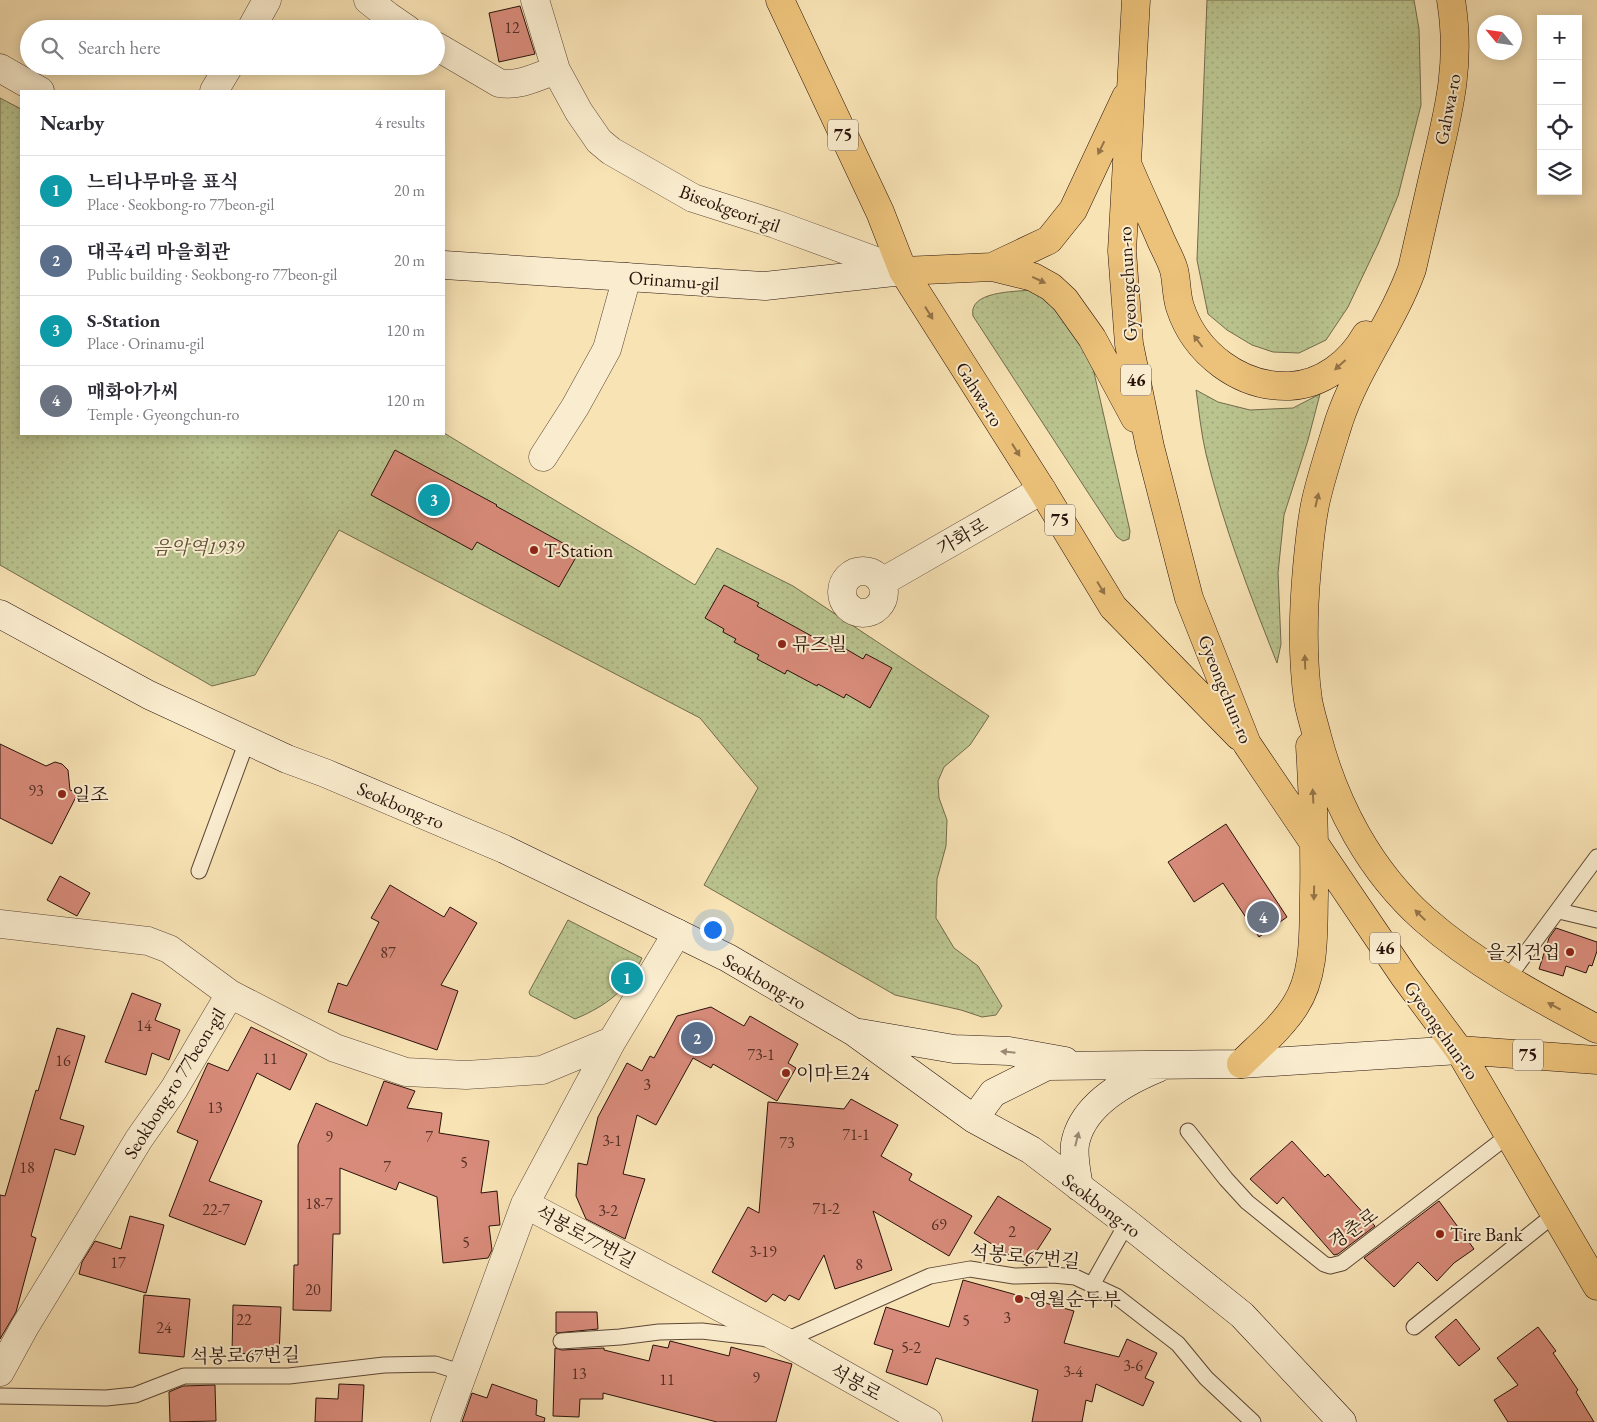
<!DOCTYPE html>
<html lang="en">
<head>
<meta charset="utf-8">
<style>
	body { margin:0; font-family:"EB Garamond","Noto Serif KR",serif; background:#f7f7f7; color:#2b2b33 }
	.controls { position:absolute; right:15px; top:15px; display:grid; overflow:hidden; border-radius:0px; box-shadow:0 2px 12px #0003 }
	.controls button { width:45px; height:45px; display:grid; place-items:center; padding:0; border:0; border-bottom:1px solid #e1e1e2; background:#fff; color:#2b2b33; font:25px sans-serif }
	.compass { position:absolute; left:1477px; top:15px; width:45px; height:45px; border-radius:50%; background:#fff; box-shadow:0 2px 12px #0003; rotate:299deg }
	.you { position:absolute; left:712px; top:929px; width:18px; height:18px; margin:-12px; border:4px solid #fff; border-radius:50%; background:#1a73e8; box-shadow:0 0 0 8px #1a73e833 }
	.badge { display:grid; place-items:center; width:32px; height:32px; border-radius:50%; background:#8f2418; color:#fff; font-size:16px; font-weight:700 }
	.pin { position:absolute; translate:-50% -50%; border:2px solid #fff; box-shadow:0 1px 5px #0006 }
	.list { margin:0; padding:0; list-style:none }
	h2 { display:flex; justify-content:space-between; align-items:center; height:65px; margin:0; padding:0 20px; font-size:21px }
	h2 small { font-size:16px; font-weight:400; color:#7c7c81 }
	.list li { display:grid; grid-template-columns:32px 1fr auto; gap:15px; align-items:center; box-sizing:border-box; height:70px; padding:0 20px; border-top:1px solid #e1e1e2 }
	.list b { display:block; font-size:19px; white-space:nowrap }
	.list p { margin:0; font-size:16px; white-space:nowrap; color:#7c7c81 }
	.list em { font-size:16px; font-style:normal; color:#7c7c81 }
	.icon { flex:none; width:28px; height:28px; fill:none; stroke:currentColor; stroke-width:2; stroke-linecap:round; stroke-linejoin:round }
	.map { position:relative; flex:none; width:1597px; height:1422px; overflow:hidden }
	.search { position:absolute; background:#fff; box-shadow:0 2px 12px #0003; left:20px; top:20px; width:425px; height:55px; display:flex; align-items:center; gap:12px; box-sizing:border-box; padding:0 18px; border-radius:28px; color:#7c7c81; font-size:19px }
	.panel { position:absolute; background:#fff; box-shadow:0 2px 12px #0003; left:20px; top:90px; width:425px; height:345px; border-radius:0px }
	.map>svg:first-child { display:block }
	.grass { fill:url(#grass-dots); stroke:#726b4c }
	.building { fill:#d88b7a; stroke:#29120a }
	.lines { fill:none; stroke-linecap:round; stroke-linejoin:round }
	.lane-casing { stroke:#5d4635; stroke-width:17 }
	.street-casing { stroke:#5d4635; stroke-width:29 }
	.secondary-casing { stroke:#29120a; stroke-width:29 }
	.primary-casing { stroke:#29120a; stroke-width:29 }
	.lane { stroke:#faedcf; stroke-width:15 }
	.street { stroke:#faedcf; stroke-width:28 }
	.secondary { stroke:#faedcf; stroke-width:28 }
	.primary { stroke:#ecc27a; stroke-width:28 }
	.oneway { fill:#947348 }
	.oneway2 { fill:#9c8a76 }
	.poi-dot { fill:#8f2418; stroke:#faedcf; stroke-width:2 }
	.labels { text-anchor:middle; stroke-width:4; stroke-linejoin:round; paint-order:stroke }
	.number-label { font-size:16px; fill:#553026 }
	.shield { fill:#faedcf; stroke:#685445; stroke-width:1 }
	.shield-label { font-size:18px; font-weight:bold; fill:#29120a }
	.street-label { font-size:19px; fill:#29120a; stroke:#faedcf }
	.park-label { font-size:19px; font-style:italic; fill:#5c5039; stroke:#faedcf }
	.poi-label { font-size:19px; fill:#29120a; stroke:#faedcf; text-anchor:start }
</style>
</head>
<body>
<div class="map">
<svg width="1597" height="1422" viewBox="0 0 1597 1422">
	<defs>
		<pattern id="grass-dots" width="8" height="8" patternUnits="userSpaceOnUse" patternTransform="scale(1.25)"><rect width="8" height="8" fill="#bac48f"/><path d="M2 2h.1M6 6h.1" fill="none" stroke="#a0a77a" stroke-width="1.8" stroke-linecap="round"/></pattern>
	</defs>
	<rect width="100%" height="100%" fill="#f8e3b5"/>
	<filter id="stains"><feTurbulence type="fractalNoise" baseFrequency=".004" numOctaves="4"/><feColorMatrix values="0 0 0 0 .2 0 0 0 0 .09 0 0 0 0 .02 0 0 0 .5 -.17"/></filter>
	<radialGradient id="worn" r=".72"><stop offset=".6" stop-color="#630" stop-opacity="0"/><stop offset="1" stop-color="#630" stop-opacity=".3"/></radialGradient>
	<!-- grass -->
	<path class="grass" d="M1207,0H1414L1419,29L1421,105L1398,196L1378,244L1348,307L1326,340L1299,353L1273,352L1252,345L1227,330L1208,314L1197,260Z
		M0,98L21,109V434L444,433L695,585L717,548L793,586L989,716L970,745L944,767L938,781L939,798L947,820L946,846L937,879L936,918L954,948L978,966L1002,1006L996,1015L982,1017L961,1010L895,995L704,885L758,788L700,718L339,530L255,675L212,686L0,565Z
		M1030,290L1059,301L1093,368L1130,531L1129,539L1123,541L1117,537L973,316C968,291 1014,292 1030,290Z
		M1196,390L1218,402L1250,410L1293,408L1320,394L1308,440L1284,515L1278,573L1281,644L1277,663C1250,595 1223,525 1206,454C1201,433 1199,411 1196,390Z
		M568,920L642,958C627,990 608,1005 575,1019L530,995L529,992Z"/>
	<!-- building -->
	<path class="building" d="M520,6L535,54L499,62L489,13Z
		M395,450L497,505L496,506L579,552L559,587L477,542L472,550L371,495Z
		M724,585L759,603L757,606L837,650L839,645L863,659L866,654L892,668L870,708L846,694L844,698L818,684L817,686L787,670L785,674L757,659L759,655L734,642L736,639L723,632L724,629L705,618Z
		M0,744L46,766L55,762L62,764L68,770L70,790L78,793L52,844L0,818Z
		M1226,824L1287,917L1259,937L1223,883L1194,902L1168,862Z
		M60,876L90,893L77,916L47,900Z
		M390,885L444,917L450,907L477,923L441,985L458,991L437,1050L328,1012L338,983L347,986L379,922L371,918Z
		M1556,928L1597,942V951L1592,966L1589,965L1586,973L1566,966L1563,976L1539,969L1549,938Z
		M132,993L161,1004L155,1020L180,1030L169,1060L152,1053L146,1075L105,1062Z
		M711,1007L744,1026L750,1016L798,1044L788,1063L796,1068L777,1101L713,1064L711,1068L693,1058L656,1125L637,1115L623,1174L645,1179L625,1239L586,1219L576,1196L578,1163L587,1165L598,1117L627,1063L642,1071L650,1056L654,1058L677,1016Z
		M251,1027L307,1054L290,1090L257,1073L209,1181L262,1201L245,1245L169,1216L198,1141L177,1132L208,1063L228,1071Z
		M57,1028L85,1036L60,1119L84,1126L75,1155L55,1149L31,1236L36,1238L16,1312L0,1339V1195L5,1196L36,1090L38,1091Z
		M384,1081L415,1091L407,1108L442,1113L439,1133L489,1141L481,1193L497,1191L500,1225L489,1226L492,1250L488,1258L443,1263L437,1197L399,1182L396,1190L340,1168V1234H333L331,1311L293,1310L294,1265H298V1145L316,1103L367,1126Z
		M851,1099L898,1125L881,1156L912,1174L909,1180L972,1216L949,1256L873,1211L892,1270L835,1289L824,1255L799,1300L789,1295L785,1301L773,1294L766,1302L712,1272L748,1207L759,1213L768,1102L844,1109Z
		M1292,1141L1325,1177L1328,1174L1375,1226L1338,1254L1334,1255L1283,1197L1277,1204L1250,1179Z
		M998,1196L1051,1229L1027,1266L974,1233Z
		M1439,1201L1474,1249L1454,1263L1437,1281L1418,1262L1394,1287L1364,1258Z
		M130,1216L164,1225L146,1293L79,1274L82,1262L95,1241L121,1249Z
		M963,1280L1074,1311L1064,1343L1119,1357L1127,1339L1157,1353L1145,1378L1154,1382L1143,1406L1096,1384L1092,1402L1086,1400L1082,1422H1032L1038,1390L936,1358L927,1385L886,1372L893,1350L874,1344L886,1307L949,1327Z
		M144,1295L190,1299L184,1357L139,1353Z
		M233,1305L281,1307L279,1355L232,1353Z
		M556,1312H597L598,1329L556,1333Z
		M1456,1319L1480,1349L1459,1366L1435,1337Z
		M1538,1327L1556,1351L1553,1353L1578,1390L1576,1392L1594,1422H1508L1494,1400L1518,1385L1497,1358Z
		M670,1341L729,1356L731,1347L792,1364L776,1422H717L603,1393V1399H580L579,1417L553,1416L555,1348L562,1350L604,1348V1350L649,1361L653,1345L668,1348Z
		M339,1384L364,1385L362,1422H315L316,1398L338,1399Z
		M492,1384L537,1400L536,1415L545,1418L544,1422H462L472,1393L487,1398Z
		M215,1385L216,1421L170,1422L169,1392L183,1386Z"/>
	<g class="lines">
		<!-- lane casing -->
		<g class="lane-casing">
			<path id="lane" d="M199,871L247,741
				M1559,911L1597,920
				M1507,979L1597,857
				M1188,1131L1226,1179L1247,1202L1324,1264L1330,1266L1342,1263L1509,1135
				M1092,1285L1127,1223
				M1414,1327L1555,1214
				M561,1341L620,1337L659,1332L702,1331L784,1341L930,1276L970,1269L1014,1276L1053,1275L1075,1277L1116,1296L1178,1344L1206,1378L1253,1422
				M0,1396L106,1398L135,1395L184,1376H289L384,1365L435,1364L463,1373"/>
		</g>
		<!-- street casing -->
		<g class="street-casing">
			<path id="street" d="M368,0L388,16L407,29
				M535,0L556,70L579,112L599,141L611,151L693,198L775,224L903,271
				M251,29L267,0
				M436,46L499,83C519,87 538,76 556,70
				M214,91L229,66
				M543,457L575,407L607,349L627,277
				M842 592a21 21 0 1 1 42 0a21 21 0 1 1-42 0Z
				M882,582L1042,490
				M0,924L148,941L169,949L230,994
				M612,1041L525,1204L784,1341L928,1422
				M0,1372L24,1328L139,1139L174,1089L230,994L335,1048L406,1072L466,1075L542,1070L612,1041L677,933
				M445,1422L525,1204"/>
		</g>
		<!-- secondary casing -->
		<g class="secondary-casing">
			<path id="secondary" d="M0,68L40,91
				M444,265L765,286L903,271
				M0,614L149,695L287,759L325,773L504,849L634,912L728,958L854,1032L974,1119L1031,1150L1127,1223L1242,1315L1342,1422
				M860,1033L954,1049L1009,1051L1065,1061
				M974,1119L993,1093L1047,1066L1241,1064L1459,1050
				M1079,1187C1077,1174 1073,1158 1075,1144C1082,1105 1124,1082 1158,1068"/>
		</g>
		<!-- primary casing -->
		<g class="primary-casing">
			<path id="primary" d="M780,0L880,212L903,271L1042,490L1113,607L1239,736
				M1136,0L1122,251L1129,344L1150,447L1189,598L1247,744L1404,976L1459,1050L1597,1286
				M1451,0C1461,60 1450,106 1436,164C1428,199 1420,234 1412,269C1393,322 1357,367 1339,421C1331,447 1322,474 1316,500C1311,522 1309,546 1307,568C1303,612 1302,657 1308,700C1310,712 1314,724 1317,736C1335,805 1370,871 1424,919C1475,964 1537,997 1597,1029
				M1129,168C1139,192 1150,215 1160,238C1164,248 1171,259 1174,270C1177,282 1176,295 1180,307C1195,353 1240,388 1290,386C1323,384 1350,363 1366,335
				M992,267L1049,240L1073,210L1126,97
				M903,271L992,267L1033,277L1051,287L1065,300L1092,338L1135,418
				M1459,1050L1597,1060
				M1241,1064C1259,1046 1281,1028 1295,1006C1316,974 1313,931 1314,895C1315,845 1313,795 1310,746"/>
		</g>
		<!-- lane -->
		<use href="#lane" class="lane"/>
		<!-- street -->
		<use href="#street" class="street"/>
		<!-- secondary -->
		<use href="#secondary" class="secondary"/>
		<!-- primary -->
		<use href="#primary" class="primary"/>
	</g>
	<!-- one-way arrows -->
	<defs><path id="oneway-solid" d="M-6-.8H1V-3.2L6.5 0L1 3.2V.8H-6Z" transform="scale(1.25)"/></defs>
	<g class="oneway">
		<use href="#oneway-solid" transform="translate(1101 148) rotate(116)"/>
		<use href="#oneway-solid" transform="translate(1039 280) rotate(25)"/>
		<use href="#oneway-solid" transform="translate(929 313) rotate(58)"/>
		<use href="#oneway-solid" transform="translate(1198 341) rotate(-127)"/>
		<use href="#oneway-solid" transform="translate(1340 365) rotate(138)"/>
		<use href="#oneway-solid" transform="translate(1016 450) rotate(58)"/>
		<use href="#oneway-solid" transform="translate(1317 500) rotate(-77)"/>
		<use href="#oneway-solid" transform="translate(1101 588) rotate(59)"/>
		<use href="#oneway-solid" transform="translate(1305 662) rotate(-92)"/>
		<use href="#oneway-solid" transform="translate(1313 796) rotate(-93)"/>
		<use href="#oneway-solid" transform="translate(1314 893) rotate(91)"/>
		<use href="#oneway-solid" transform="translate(1420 915) rotate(-135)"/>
		<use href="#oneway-solid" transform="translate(1554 1006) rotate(-152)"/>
	</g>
	<g class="oneway2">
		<use href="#oneway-solid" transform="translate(1008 1052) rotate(-174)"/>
		<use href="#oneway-solid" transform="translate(1077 1139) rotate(-76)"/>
	</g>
	<!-- markers -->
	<g class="poi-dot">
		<circle cx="534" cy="550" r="5"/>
		<circle cx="782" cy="644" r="5"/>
		<circle cx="62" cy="794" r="5"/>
		<circle cx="1570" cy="952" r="5"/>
		<circle cx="786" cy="1073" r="5"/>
		<circle cx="1440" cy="1234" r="5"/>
		<circle cx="1019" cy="1299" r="5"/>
	</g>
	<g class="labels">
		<!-- number labels -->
		<g class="number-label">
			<text x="512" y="33">12</text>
			<text x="36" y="796">93</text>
			<text x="388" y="958">87</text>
			<text x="144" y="1031">14</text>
			<text x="761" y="1060">73-1</text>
			<text x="270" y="1064">11</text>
			<text x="63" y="1066">16</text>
			<text x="647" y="1090">3</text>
			<text x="215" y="1113">13</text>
			<text x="856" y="1140">71-1</text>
			<text x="329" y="1142">9</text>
			<text x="429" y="1142">7</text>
			<text x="612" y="1146">3-1</text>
			<text x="787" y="1148">73</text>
			<text x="464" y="1168">5</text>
			<text x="387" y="1172">7</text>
			<text x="27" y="1173">18</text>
			<text x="319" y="1209">18-7</text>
			<text x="826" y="1214">71-2</text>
			<text x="216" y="1215">22-7</text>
			<text x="608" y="1216">3-2</text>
			<text x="939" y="1230">69</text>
			<text x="1012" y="1237">2</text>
			<text x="466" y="1248">5</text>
			<text x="763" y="1257">3-19</text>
			<text x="118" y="1268">17</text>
			<text x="859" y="1270">8</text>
			<text x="313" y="1295">20</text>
			<text x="1007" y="1323">3</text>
			<text x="244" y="1325">22</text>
			<text x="966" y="1326">5</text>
			<text x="164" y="1333">24</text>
			<text x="911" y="1353">5-2</text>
			<text x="1133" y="1371">3-6</text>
			<text x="1073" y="1377">3-4</text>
			<text x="579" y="1379">13</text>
			<text x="756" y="1383">9</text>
			<text x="667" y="1385">11</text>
		</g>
		<!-- shield labels -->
		<g class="shield">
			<rect x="828" y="119.5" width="30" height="31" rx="4"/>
			<rect x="1121" y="364.5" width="30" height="31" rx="4"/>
			<rect x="1045" y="504.5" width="30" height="31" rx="4"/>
			<rect x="1370" y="932.5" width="30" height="31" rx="4"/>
			<rect x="1513" y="1039.5" width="30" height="31" rx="4"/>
		</g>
		<g class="shield-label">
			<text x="843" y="141">75</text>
			<text x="1136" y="386">46</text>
			<text x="1060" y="526">75</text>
			<text x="1385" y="954">46</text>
			<text x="1528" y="1061">75</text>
		</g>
		<!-- street labels -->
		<g class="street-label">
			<text transform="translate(1447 109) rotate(-79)" y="7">Gahwa-ro</text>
			<text transform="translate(730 208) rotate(20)" y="7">Biseokgeori-gil</text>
			<text transform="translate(674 280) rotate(4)" y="7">Orinamu-gil</text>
			<text transform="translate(1127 284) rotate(-93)" y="7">Gyeongchun-ro</text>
			<text transform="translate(980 394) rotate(58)" y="7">Gahwa-ro</text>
			<text transform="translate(962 536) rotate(-30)" y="7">가화로</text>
			<text transform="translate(1226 689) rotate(68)" y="7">Gyeongchun-ro</text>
			<text transform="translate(401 805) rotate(23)" y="7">Seokbong-ro</text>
			<text transform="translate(765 981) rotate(30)" y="7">Seokbong-ro</text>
			<text transform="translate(1442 1030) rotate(55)" y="7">Gyeongchun-ro</text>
			<text transform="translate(174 1083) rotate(-58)" y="7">Seokbong-ro 77beon-gil</text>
			<text transform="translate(1102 1205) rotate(37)" y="7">Seokbong-ro</text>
			<text transform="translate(1353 1228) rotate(-36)" y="7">경춘로</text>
			<text transform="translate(586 1236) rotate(28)" y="7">석봉로77번길</text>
			<text transform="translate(1025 1256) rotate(5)" y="7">석봉로67번길</text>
			<text transform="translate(245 1355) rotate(-1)" y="7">석봉로67번길</text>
			<text transform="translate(856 1382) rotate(29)" y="7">석봉로</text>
		</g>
		<!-- park labels -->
		<g class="park-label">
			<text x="198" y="554">음악역1939</text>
		</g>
		<!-- poi labels -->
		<g class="poi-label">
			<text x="544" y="557">T-Station</text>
			<text x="792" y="651">뮤즈빌</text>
			<text x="72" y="801">일조</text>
			<text x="1560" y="959" text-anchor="end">을지건업</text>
			<text x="796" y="1080">이마트24</text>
			<text x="1450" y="1241">Tire Bank</text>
			<text x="1029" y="1306">영월순두부</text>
		</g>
	</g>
	<rect width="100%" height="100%" filter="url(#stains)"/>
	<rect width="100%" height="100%" fill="url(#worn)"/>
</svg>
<div class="controls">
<button>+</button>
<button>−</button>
<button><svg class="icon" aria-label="locate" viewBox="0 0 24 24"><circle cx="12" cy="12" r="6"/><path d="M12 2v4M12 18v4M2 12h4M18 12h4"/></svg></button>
<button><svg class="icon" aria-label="layers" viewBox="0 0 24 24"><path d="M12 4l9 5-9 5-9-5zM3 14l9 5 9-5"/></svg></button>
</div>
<svg class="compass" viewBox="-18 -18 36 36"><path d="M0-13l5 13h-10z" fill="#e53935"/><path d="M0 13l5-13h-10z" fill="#7c7c81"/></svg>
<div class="you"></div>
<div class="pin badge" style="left:627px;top:978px;background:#0f9aa8">1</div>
<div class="pin badge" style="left:697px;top:1038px;background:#5c6f8a">2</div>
<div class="pin badge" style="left:434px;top:500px;background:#0f9aa8">3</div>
<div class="pin badge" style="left:1263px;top:917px;background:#6b7280">4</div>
<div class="search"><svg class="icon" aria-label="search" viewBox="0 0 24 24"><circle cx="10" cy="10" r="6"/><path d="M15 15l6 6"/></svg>Search here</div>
<section class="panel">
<h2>Nearby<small>4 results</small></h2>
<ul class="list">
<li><span class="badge" style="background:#0f9aa8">1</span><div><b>느티나무마을 표식</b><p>Place · Seokbong-ro 77beon-gil</p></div><em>20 m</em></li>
<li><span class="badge" style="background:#5c6f8a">2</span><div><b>대곡4리 마을회관</b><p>Public building · Seokbong-ro 77beon-gil</p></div><em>20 m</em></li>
<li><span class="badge" style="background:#0f9aa8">3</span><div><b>S-Station</b><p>Place · Orinamu-gil</p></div><em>120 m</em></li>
<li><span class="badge" style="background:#6b7280">4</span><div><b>매화아가씨</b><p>Temple · Gyeongchun-ro</p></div><em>120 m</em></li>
</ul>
</section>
</div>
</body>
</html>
